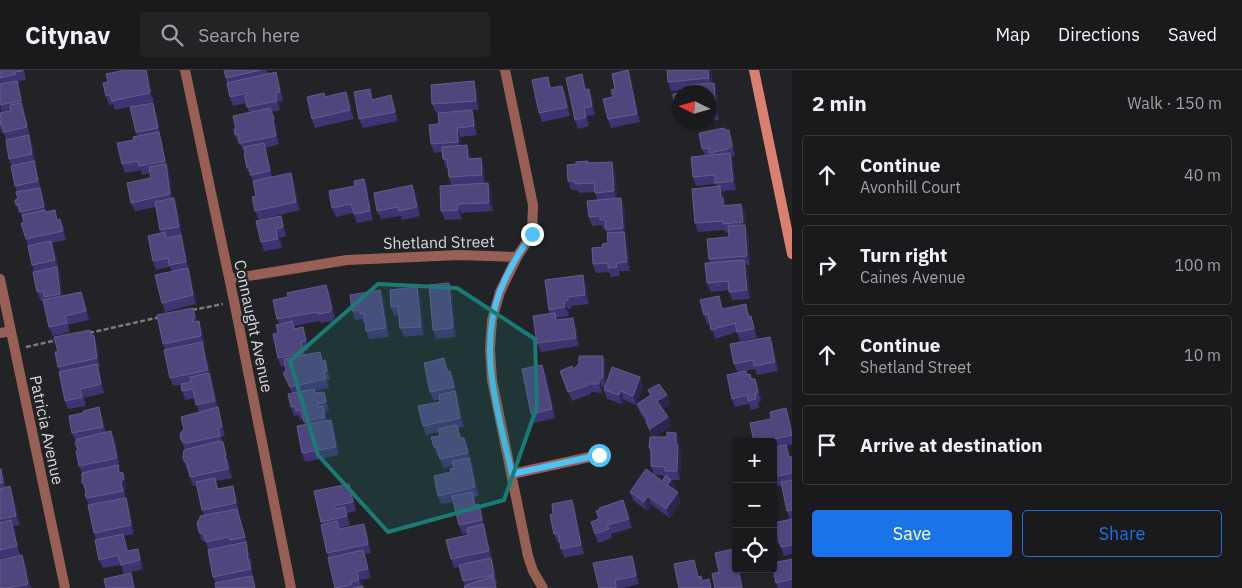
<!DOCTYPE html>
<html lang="en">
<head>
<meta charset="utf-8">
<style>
	body { margin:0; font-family:"IBM Plex Sans",sans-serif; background:#232326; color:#f1f3f6 }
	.controls { position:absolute; right:15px; bottom:15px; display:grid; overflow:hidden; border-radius:5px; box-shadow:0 1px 4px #0004 }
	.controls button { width:45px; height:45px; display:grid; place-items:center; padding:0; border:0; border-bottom:1px solid #38383b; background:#1a1a1d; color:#f1f3f6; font:25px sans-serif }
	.compass { position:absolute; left:672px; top:15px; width:45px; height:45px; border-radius:50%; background:#1a1a1d; box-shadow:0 1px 4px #0004; rotate:275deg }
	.stop { position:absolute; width:15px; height:15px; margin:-11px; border:4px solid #4fc3f7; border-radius:50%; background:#fff }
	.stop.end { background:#4fc3f7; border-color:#fff; box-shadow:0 1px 5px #0008 }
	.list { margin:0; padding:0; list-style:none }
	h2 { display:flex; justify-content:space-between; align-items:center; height:65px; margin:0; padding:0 20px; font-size:21px }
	h2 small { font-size:16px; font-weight:400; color:#9fa1a4 }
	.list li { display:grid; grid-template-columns:32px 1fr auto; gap:15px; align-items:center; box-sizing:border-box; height:80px; margin:0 10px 10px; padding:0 10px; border:1px solid #38383b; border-radius:5px }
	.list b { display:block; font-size:19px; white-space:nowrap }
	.list p { margin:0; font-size:16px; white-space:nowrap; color:#9fa1a4 }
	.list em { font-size:16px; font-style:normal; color:#9fa1a4 }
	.actions { display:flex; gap:10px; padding:15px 20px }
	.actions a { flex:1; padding:11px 0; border:1px solid #1a73e8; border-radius:5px; text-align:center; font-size:18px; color:#1a73e8 }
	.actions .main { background:#1a73e8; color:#fff }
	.icon { flex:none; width:28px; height:28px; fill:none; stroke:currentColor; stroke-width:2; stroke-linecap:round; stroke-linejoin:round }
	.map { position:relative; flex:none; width:792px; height:518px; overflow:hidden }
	header { display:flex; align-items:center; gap:30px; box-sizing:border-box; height:70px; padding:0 25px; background:#1a1a1d; border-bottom:1px solid #38383b }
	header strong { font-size:24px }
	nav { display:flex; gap:28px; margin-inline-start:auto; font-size:18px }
	.search { width:350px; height:45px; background:#232326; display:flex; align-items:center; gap:12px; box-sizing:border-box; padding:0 18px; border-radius:5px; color:#9fa1a4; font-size:19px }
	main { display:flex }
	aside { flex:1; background:#1a1a1d }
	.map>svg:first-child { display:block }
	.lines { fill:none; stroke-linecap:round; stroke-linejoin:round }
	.path { stroke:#7a7b7f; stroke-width:2.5; stroke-dasharray:5 2.5; stroke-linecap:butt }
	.street { stroke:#985f55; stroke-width:10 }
	.secondary { stroke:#da8071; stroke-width:10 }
	.wall { fill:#3f3471; fill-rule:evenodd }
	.shaded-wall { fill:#2c264f }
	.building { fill:#4f467d; stroke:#645d8c }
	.route { stroke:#4fc3f7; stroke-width:6 }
	.marked { fill:#197b74; fill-opacity:0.2; stroke:#197b74; stroke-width:4; stroke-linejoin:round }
	.labels { text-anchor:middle; stroke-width:4.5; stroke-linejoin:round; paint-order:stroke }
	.street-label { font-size:16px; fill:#d8d9dc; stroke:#222327 }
</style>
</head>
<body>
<header>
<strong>Citynav</strong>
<div class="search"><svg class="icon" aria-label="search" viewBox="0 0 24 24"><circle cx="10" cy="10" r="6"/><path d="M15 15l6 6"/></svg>Search here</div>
<nav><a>Map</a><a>Directions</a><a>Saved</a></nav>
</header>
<main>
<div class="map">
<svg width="792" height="518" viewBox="0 0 792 518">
	<rect width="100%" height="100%" fill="#222327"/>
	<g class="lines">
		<!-- path -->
		<path class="path" d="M192,240L223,234
			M89,263L160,247
			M26,277L57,270"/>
		<!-- street -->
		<path class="street" d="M185,0L234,231L291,518
			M505,0L533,135L532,164L517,187L500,222L492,250L490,279L492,310L528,486L533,501L543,518
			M0,209L65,518
			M230,209L347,190L459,185L517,187
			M0,263L11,261
			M512,404L599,385"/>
		<!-- secondary -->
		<path class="secondary" d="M754,0L792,184"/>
	</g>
	<!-- wall -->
	<path class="wall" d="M0,0H24L26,10L19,11V13H18L20,20L24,40L30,66H29L32,74L36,93H35L37,100L41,120L43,127L46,142L59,150L64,158L66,170L52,173L55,180L59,199H57L60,206L63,226L81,222L85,231L89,250L68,255L70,262L53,266L49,257L45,230L41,231L37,222L34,202L32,195L28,176L26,169L24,151L21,143H19L16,135L18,129L17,122L15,116L12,96L9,89L6,70L4,63L2,64L0,58V50H1Z
		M121,0H147L154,32L115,40L113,34L109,35L106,26L108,12L122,1Z
		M224,0H267L268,4L276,2L279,11L283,31L279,32L280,40L271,42L277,57L276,59L279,74L265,78L272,107L294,112L300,140L259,150L255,141L256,126L253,111L251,106H250L247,98L245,82H244L240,74H238L235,65L236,59L249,42L246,33L233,36L230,27L227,13Z
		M628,0L631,9L640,52L611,58L608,49L613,27Z
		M711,0L712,13H714L717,22L719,50L710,51V22H690V19L671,21L668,12Z
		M582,4L586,20L592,28L595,45L587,46L589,56L578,59L575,50Z
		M548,7L551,18L566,24L570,46L542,52L539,43Z
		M477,20L479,40H472L475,49L477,65L460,67L461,76L467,75L470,84L471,89L481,88L484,97L485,113H488L491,121L493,141L461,143L462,149L445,150L441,141L451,115L449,107L448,98H446L443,89L442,82L434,83L431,74L439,54L448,42L436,43L432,34Z
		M680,23V52H696L678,54L675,45Z
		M325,27L350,31L354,49L315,58L312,49Z
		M394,34L398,51L363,58L359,49Z
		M156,42L160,67L169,102L173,128L177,137L182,165L181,166L184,174L196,234L165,242L162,233L172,201L170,197L156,200L153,191L161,163L156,137L135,141L131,133L151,108L150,103L142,105L141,100L125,103L122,94L134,70L137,66L136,62Z
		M725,60L732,69L735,86L731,87L733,92L736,120L722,121L726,135L745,143L746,158L748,164L750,195H746L748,198L750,229L732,230L729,220L711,222L707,213L710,192L709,189L729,167V162L726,163L725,160L698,162L695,153L717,117L716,114L696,116L693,107L705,85L702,79Z
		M588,91V93L615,100L617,128H621L624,137L626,167L627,171L630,201H619L620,206L611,207L609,202L596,203L593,194L603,177L608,173L607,163L606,159H603L602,155L592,156L589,147L597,130L595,122L579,123L577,120H571L568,111L576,94Z
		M364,109L367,118L373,150L357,153L353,143L336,147L332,138L355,116Z
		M412,115L416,124L420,146L402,150L401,146L381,149L377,141Z
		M281,146L284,155L286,166L280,168L282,178L264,181L261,172Z
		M449,213L452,222L456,267L436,269L433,260Z
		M586,214L589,234L571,236V239H568L569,246L556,248L557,250L576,256L579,276L541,282L537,273L550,244L549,240Z
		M326,215L330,223L335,248H333V251L321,253L320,251L294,256L295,258L306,266L309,280L304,281L305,285L323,291L329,302L330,310H327L329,318L315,321L316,323L327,331L329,341L325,342L327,351L331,350L334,359L339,385L305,392L302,383L305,355L303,349L300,350L298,345L294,346L291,337L292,323L283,303L286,301L285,296L281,297L278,288V263L279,254L277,249L288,227Z
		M421,226L424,265L404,267L400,258L399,245L394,246L391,237Z
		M384,229L389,267L369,269L366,261L365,252L363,253L362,249L355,250L352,241Z
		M722,235L723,239L749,243L750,246H751L754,255L757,268L740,271L737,262L715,269L710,253L707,254L704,245Z
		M193,238L197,252L199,251L202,260L205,275H203L205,281L225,366L221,367L226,381L232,408L216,411L218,418L236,425L239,442H238L248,476H247L252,494L250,495L254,508H253L255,515L216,513L213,507L208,480L206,472L202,471L199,462L204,445L202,440L197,415L193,416L188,401L187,400L184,391L185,380L181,370L199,342L195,328L185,330L181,315L173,316L170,308L165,279L163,274Z
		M93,266L97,274L100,297L98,298L100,303L104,323L84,328L86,336L68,339L65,331L60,302L58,297V282Z
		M770,267L773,275L778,301L757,305L755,299L746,301L747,305L750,304L752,309H755L759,318L761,331L758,332L759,338L751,340L749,334L735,337L732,329L738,303L734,294Z
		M606,294V314L640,307L643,316L636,335L624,330L622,334L607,329L604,320L605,317H602V323L591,322V324L572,331L560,301Z
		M448,297V301L454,309L464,357L458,358L461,368L468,376L479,426L474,427L476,435L479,434L482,443L492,490L494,496L497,514H495L497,518L465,516L460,497L454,498L451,489L468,465V463L462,464L459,455L454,432L441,434L438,426L454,398L453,396L443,398L439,386H437L434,377L440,366L439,362L426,365L423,356L440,332V329L434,331L430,322Z
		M546,303L555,348L534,353L531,344Z
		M648,320L667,325L670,334L662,339L668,347L671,356L654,367H667L676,363L679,372V379L681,384L680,410H671L675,418L674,419L681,431L670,448L652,435L647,441L633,430L630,422L654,405L651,396V384L649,378L653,367L649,361L646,352L640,343L637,334L650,325ZM655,405L666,406L662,411Z
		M786,338L789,347L792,359V375L786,376L790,387H792V484L784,486L780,473L774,474L773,472V453L790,450L787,441L782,415L777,416L774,407L773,372H754L771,349Z
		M102,346L106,362L115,370L120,397H118L120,402L123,403L127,418L124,421L129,436L134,464L124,466L128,481L141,488L143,499L124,504L121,495L103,498L99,490L96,469L94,463L89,435L85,426L86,422L82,413V403L79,396L77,380L75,374L76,372L72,363Z
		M0,399L4,408L6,417L10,416L13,425L20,455L13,456L20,485L0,489Z
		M314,421L353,423L356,441L347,443L350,455L340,458V459L367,463L371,483L365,484L371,508L361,510L362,516L363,518H335Z
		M572,430L575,439L584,484L564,488L559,472H557L554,464L553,444Z
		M626,439L632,458L611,464L612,468L598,473L595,464Z
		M22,485L26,494L31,518H0Z
		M632,486L635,494L639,514L622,518H599Z
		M792,489V518H778L776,513Z"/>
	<!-- shaded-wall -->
	<path class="shaded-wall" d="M146,0H147L148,3L154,32L150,23Z
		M628,0L631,9L640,52L637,44Z
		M708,0H711L712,17L709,8Z
		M276,2L279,11L283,31L280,22Z
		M582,4L585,13L588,29L585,20Z
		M17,11L20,20L24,40L21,31Z
		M474,11L477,20L479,40L476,31Z
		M714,13L717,22L719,50L716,41Z
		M562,16L566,24L570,46L567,37Z
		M589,19L592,28L595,45L592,36Z
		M346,22L350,31L354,49L350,40Z
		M276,23L279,32L280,40L277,31Z
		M391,25L394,34L398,51L395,42Z
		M21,33L24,42L30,66L27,57Z
		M153,33L156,42L161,66L158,58Z
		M584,38L587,46L589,56L586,47Z
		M472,40L475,49L477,65L474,56Z
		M274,48L277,57L276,59L279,74L276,66L273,50Z
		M457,58L460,67L462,81L458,72Z
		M729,60L732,69L735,86L732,77Z
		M159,62L162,71L168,100L165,91Z
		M29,65L32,74L36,93L32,84Z
		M264,73L267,82L273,110L270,101Z
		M467,75L470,84L471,98L468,89Z
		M728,78L733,92L736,120L733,111L730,85Z
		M481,88L484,97L485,113L482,105Z
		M34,91L37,100L41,120L38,111Z
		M612,92L615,100L617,130L614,121Z
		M166,94L169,102L174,133L170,124Z
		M291,103L294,112L300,140L296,132Z
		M364,109L367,118L373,150L370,141Z
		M488,113L491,121L493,141L489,133Z
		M412,115L416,124L420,146L417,137Z
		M720,116L726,136L727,144L721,128Z
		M40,118L43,127L49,151L44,137Z
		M174,128L177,137L182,165L179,157Z
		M621,128L624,137L626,167L623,158Z
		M458,134L461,143L462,149L458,140Z
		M741,134L745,143L746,158L748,164L750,195L747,186L745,157L743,152Z
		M281,146L284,155L286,166L283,157Z
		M60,149L64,158L66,170L63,161Z
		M276,159L280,168L282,178L278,169Z
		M624,162L627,171L630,201L627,192Z
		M181,165L184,174L190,201L186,192Z
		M51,171L55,180L59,199L55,190Z
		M744,190L748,198L750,229L747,220Z
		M57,197L60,206L64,233L60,224Z
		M188,198L191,207L196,234L193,225Z
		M583,205L586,214L589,234L585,225Z
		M449,213L452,222L456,267L453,258Z
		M326,215L330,223L335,248L332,239Z
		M417,217L421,226L424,265L421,257Z
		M380,220L384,229L389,267L386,258Z
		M81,222L85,231L89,250L86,241Z
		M564,231L568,239L569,246L565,237Z
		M193,238L196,246L198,257L195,248Z
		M751,246L754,255L757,268L754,259Z
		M573,248L576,256L579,276L576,268Z
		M199,251L202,260L205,275L201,266Z
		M303,257L306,266L309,280L306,271Z
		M94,265L97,274L100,297L97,288Z
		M770,267L773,275L778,301L775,292Z
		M202,272L205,281L225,366L222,357L218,338L215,331L209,304L203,289Z
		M603,286L606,294V317L603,308Z
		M326,293L329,302L330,310L327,301Z
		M97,294L100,303L104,323L101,314Z
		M542,295L546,303L555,348L552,339Z
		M324,301L327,310L329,318L326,309Z
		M450,301L454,309L457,326L454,317Z
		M640,307L643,316L636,335L633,326Z
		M599,308L602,317V323L599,314Z
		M755,309L759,318L761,331L758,323Z
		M455,321L458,330L464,357L460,348Z
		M621,321L624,330L622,334L619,325Z
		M324,322L327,331L329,341L326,332Z
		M667,325L670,334L661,340L657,331Z
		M323,336L326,345L328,356L325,347Z
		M99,337L102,346L107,365L103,357Z
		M786,338L789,347L792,359V365Z
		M668,347L671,356L653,367L650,359Z
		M331,350L334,359L339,385L336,377Z
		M111,361L115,370L120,397L117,388Z
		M676,363L679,372V379L681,384L680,410L677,401Z
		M464,368L468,376L471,392L468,383Z
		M223,372L226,381L229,395L226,386Z
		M469,388L472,397L479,426L475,417Z
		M226,389L229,398L232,408L228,399Z
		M1,399L4,408L7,421L3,413Z
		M123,403L127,418L124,421L129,436L134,464L131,455L126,428L121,412Z
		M671,410L675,418L671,424L667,415Z
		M349,414L353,423L356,441L353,432Z
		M10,416L13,425L20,455L16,446Z
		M233,416L236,425L239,442L236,433Z
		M678,422L681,431L670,448L666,439Z
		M648,426L652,435L647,441L644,432Z
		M572,430L575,439L584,484L581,475Z
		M479,434L482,443L485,459L482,450Z
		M345,437L348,446L350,455L347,446Z
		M11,450L15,459L20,485L17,476Z
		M364,454L367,463L371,483L368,474Z
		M483,454L486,463L492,490L489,481Z
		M123,464L126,473L130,490L127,481Z
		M246,472L249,481L252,494L248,485Z
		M138,479L141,488L143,499L140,490Z
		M363,480L367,489L371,508L368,499Z
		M22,485L26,494L31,518L28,514Z
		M632,486L635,494L639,514L636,506Z
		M491,488L494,496L497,514L494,505Z
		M694,490L697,499L701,516L698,507Z
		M738,499H740L743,518H742Z
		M357,501L361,510L362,518L359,510Z
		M131,503L136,518H134Z"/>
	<!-- building -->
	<path class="building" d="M0,0H23V1L15,2L16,4L0,8Z
		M125,0H146L150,23L112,31L110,25L106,26L103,13L108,12L106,4Z
		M224,0H261L226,8Z
		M628,0L637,44L608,49L603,29L613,27L611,20L615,19L612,4Z
		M667,0H708L709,8L668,12Z
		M276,2L280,22L276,23L277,31L247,37L245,26L248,25V23L230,27L227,13Z
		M582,4L585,20L589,19L592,36L584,38L586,47L575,50L566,8Z
		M548,7L550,18L562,16L567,37L539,43L532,10Z
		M17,11L21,31L0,35V14Z
		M474,11L476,31L432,34L431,15Z
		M714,13L716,41L710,42V22H685H690V15Z
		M370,19L372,30L391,25L395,42L359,49L354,22Z
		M346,22L350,40L312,49L307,27L324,23L325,27Z
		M680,23V45H675L673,24Z
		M21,33L27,57L4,62L2,54L0,55L1,50L0,43L11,41L10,35Z
		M153,33L158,58L136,62L130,37Z
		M270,38L274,48L273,50L276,66L240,73L238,64L235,65L234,59H236L233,46Z
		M472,40L474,56L457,58L458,72L431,74L429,55L439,54L438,43Z
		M724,58L725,60H729L732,77L728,78V79L709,83V78L702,79L699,63Z
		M159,62L165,91L139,96L138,91L122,94L117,73L134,70L133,67Z
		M29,65L32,84L9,89L6,70Z
		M264,73L270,101L251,105L249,97L247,98L244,83H246L244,77Z
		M467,75L468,89L481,88L482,105L449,107L447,89H443L442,77Z
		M730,83L733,111L715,113V105L693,107L691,87Z
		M34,91L38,111L15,116L11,96Z
		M588,91V93L612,92L614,121L595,123L594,113L575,114V111H568L567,95L576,94V92Z
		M166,94L170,124L131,133L127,113L151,108L149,97Z
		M291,103L296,132L255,141L252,127L256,126L253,111Z
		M364,109L370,141L354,144L351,134L332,138L329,121L355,116L354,111Z
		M488,113L489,133L458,134V140L441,141L440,116Z
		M412,115L417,137L399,141L398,137L377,141L374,123Z
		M720,116L721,128H723V136L741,134L743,152L723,154V151L695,153L692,119Z
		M40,118L44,137L20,142L19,134L16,135L15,130L18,129L16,122Z
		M174,128L179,157L160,160L155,132Z
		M621,128L623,158L606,160L605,150H600V146L589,147L587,131Z
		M45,140L46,142L55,140L57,150L60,149L63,161L26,169L21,153H24L22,145Z
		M281,146L283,157L276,159L278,169L261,172L256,151Z
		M745,155L747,186L709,189L707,169L729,167L728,156Z
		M165,162L166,168L181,165L186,192L169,195L168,188L153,191L148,166Z
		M624,162L627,192L616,193L617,197L608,198V193L593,194L592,178L603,177L602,174L608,173L607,163Z
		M51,171L55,190L32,195L28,176Z
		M744,190L747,220L729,222L728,211L707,213L705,193Z
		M57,197L60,224L44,227L43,221L37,222L33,202Z
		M188,198L193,225L162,233L155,205Z
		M583,205L585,225L568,227V230L564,231L565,237L549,240L545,210Z
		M449,213L453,258L433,260L429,215Z
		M326,215L332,239H330V242L318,244L317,242L277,249L273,230L288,227L287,223Z
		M417,217L421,257L400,258L398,236L391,237L390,220Z
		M380,220L386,258L366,261L364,243L360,244V240L352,241L350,225Z
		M81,222L86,241L65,246L67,253L49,257L43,230Z
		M719,226L722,239L746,234L748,247L751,246L754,259L737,262L735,253L711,260L708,244L704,245L700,230Z
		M193,238L195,248L192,249L193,252L199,251L201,266L163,274L157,245Z
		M555,243L556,250L573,248L576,268L537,273L533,246Z
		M292,251L294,259L303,257L306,271L301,272L303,283L278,288L273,264L278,263L276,255Z
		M90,260L92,266L94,265L97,288L58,297L55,282H58L54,267Z
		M770,267L775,292L754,296L753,290L734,294L730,274Z
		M202,272L205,287L203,289L205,288L208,300L170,308L164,280Z
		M320,282L322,291L325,290L326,293L327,301H324L326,309L290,317L283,303L286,301L284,289Z
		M579,286H603V308H599V314H587L588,315L568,322L560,301L572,296L573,299L579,294Z
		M444,288L447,301H450L454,317L430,322L424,293Z
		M97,294L101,314L80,319L82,327L65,331L59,302Z
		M542,295L552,339L531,344L522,299Z
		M612,297L640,307L633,326L621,321L619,325L604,320Z
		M746,301L747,305L750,304L751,309H755L758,323H755L756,329L748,331L747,325L732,329L727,305Z
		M209,303L215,331L196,335L193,319L182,321L181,314L191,312L190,307Z
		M659,314L667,325L657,331L668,347L650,359L646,352L648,351L637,334L651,325L648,320Z
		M314,319L315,323L324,322L326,332L317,334L318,337L323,336L325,347L304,352L301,340L296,341L295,336L291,337L288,324Z
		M455,321L460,348L423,356L418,336L440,332L439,325Z
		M99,337L103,357L72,363L69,346L83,343V341Z
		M218,337L222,357L218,358L220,366L187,373L183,372L181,370L180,364L184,359L181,347Z
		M786,338L792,365L761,372H754L750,353L771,349L770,342Z
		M331,350L336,377L302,383L297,356Z
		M457,355L460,368H464L468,383L440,389L437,377H434L431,367L440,366L438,359Z
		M111,361L117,388L79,396L76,381L79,380L75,374L77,369Z
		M667,362L676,363V375H678L677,401H665V397L651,396V378H649L650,367H667Z
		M219,371L223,372L226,386H224L225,389H226L228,399L190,407L187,393L184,391L183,387L184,380Z
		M786,375L789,387H792V403L774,407L773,377Z
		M469,388L475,417L438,426L434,406L451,402L450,399L454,398L452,391Z
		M118,395L119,402L123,403L124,409L121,412L123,421L87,428L85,426L86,422L84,413H82V403Z
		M0,399H1L3,413H0Z
		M646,399L662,411L666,405L671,410L667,415L678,422L666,439L648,426L644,432L630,422Z
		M215,408L217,419L233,416L236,433L202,440L196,412Z
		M792,410V440L787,441L781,412Z
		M349,414L353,432L334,436L335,439L345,437L347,446L321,452L314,421Z
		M10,416L16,446L0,449V419Z
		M472,422L475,435L479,434L482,450L459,455L452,426Z
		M126,428L131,455L94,463L88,435Z
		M572,430L581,475L561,479L558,463L554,464L550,445L553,444L552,434Z
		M623,430L629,449L607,455L609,459L595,464L591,452L599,449L596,441L600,440L599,438Z
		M237,439L245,467L230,470L229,467L206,472L204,464L199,462L197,453L200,448V446Z
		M792,449V475L781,477L778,464L773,465V453Z
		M11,450L17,476L0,480V453Z
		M337,451L339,459L364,454L368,474L327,483L321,455Z
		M483,454L489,481L451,489L446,470L468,465L467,458Z
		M123,464L127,481L138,479L140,490L121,495L118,485L99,490L95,470Z
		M246,472L248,485L247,486L251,499L213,507L208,480Z
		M734,479L736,488V499H738L742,518H715L712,504L719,502L715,483Z
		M363,480L368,499L357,501L359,510L351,512V515L335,518L328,488Z
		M22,485L28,514L7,518H0V490Z
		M632,486L636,506L615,510L616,517L612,518H599L593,493Z
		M491,488L494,505L463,511L459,495Z
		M792,489V509L776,513L773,499V493Z
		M694,490L698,507L701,506L702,511L709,509L711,518H679L674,494Z
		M131,503L134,518H106L104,509Z
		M252,506L255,518H216L215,513Z
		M493,506L496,518H465L464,516Z
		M363,516V518H353Z"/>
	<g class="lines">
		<!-- route -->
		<path class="route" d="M532,164C519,182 508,201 500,221C477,281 499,345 512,404L599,385"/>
	</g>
	<!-- marked area -->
	<path class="marked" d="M378,214L457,218L535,269L537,337L504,430L388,462L318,385L290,291Z"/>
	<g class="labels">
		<!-- street labels -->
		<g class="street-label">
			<text transform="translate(439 172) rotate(-1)" y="6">Shetland Street</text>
			<text transform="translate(254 256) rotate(78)" y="6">Connaught Avenue</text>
			<text transform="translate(47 360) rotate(78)" y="6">Patricia Avenue</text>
		</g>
	</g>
</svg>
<div class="controls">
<button>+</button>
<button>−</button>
<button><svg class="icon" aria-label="locate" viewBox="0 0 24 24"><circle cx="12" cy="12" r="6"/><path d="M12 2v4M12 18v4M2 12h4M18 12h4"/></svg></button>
</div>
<svg class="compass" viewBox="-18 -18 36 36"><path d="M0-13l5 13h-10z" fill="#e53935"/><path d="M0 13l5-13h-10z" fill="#9fa1a4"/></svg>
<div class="stop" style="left:599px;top:385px"></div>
<div class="stop end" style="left:532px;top:164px"></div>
</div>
<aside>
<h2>2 min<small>Walk · 150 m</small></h2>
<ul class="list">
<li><svg class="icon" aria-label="ahead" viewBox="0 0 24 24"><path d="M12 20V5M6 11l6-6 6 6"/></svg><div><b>Continue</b><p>Avonhill Court</p></div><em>40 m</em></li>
<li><svg class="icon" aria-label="right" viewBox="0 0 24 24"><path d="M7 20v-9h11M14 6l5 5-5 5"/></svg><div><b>Turn right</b><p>Caines Avenue</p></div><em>100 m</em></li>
<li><svg class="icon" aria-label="ahead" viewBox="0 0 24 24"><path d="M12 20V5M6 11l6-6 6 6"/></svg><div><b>Continue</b><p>Shetland Street</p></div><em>10 m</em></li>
<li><svg class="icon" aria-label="arrive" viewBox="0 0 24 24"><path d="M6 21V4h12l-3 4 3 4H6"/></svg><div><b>Arrive at destination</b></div></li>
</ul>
<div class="actions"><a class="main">Save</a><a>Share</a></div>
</aside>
</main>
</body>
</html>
